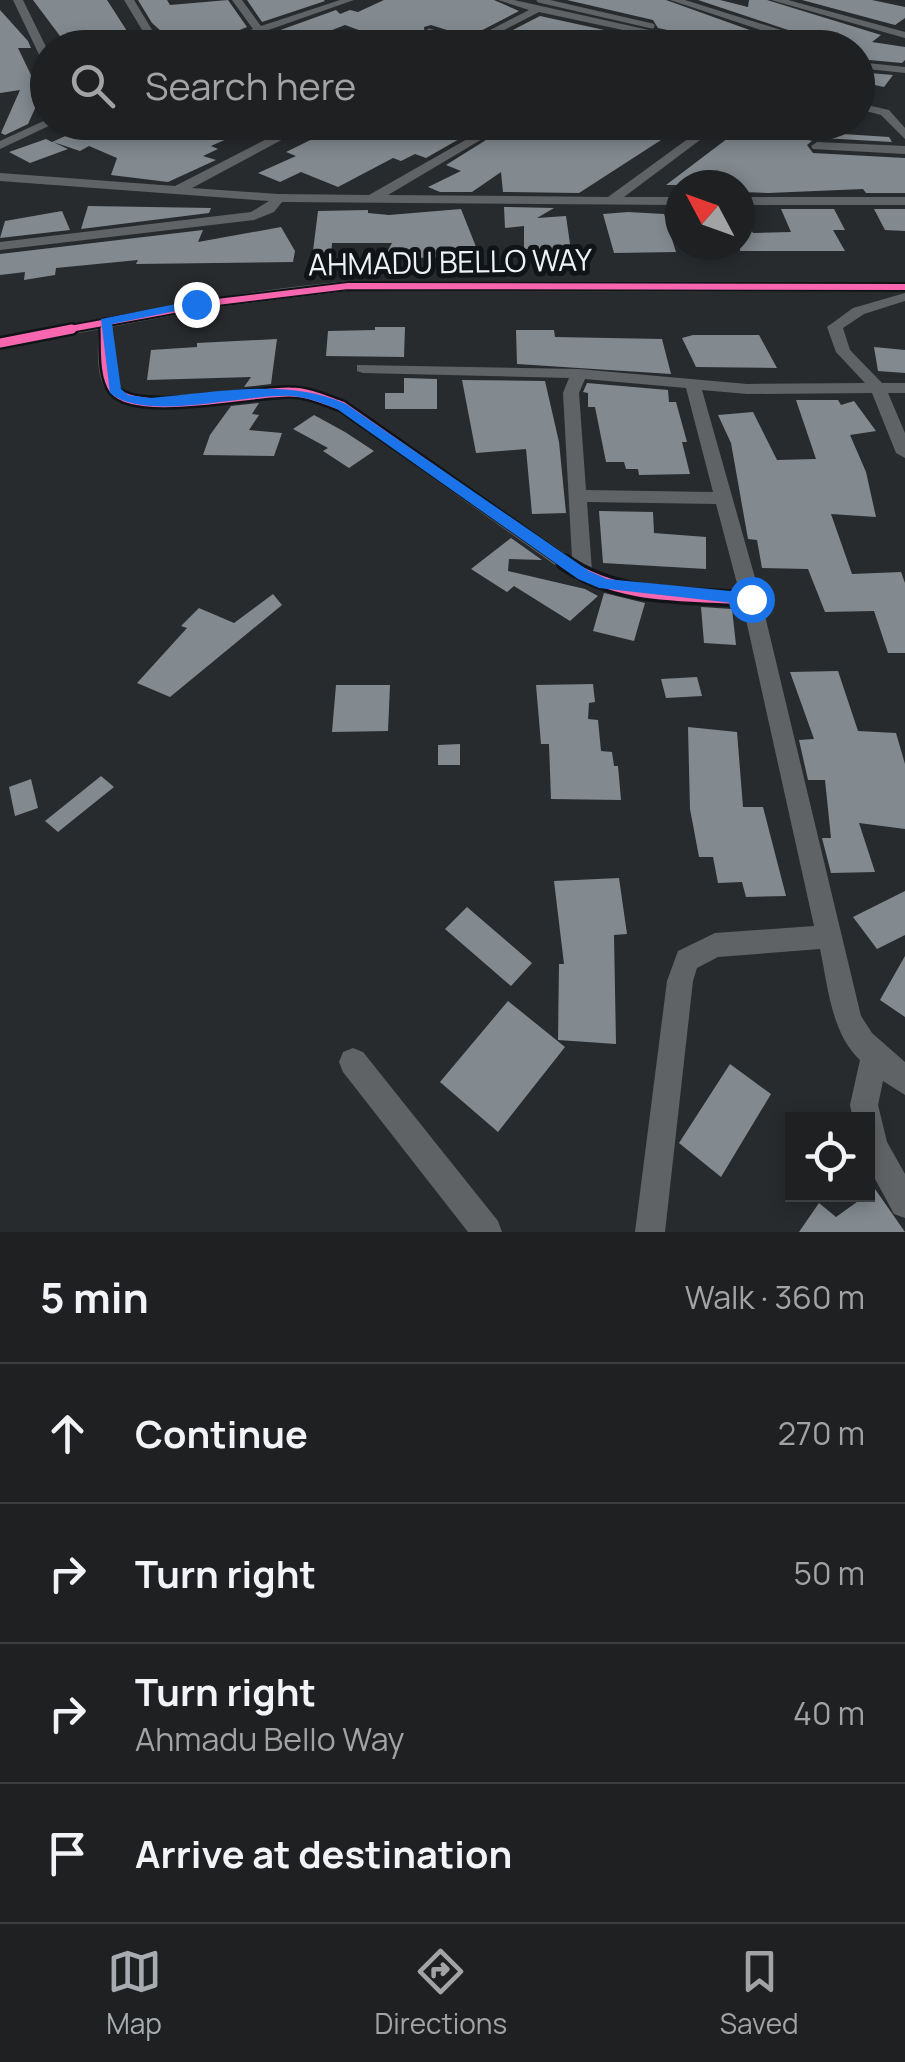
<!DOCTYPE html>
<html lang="en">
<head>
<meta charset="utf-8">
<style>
	body { margin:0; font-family:Manrope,sans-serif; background:#26282a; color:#f1f3f6 }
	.controls { position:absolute; right:30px; bottom:30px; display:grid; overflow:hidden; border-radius:0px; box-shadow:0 5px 15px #0003 }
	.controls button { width:90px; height:90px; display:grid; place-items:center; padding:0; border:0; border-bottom:2px solid #3c3e40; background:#1e2022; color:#f1f3f6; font:50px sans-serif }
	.compass { position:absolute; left:665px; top:170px; width:90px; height:90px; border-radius:50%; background:#1e2022; box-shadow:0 5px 15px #0003; rotate:311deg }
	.stop { position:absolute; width:30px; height:30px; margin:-22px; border:8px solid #1a73e8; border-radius:50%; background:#fff }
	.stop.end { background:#1a73e8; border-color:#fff; box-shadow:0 2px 10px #0008 }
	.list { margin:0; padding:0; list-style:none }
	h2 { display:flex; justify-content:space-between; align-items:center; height:130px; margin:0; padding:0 40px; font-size:42px }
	h2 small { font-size:32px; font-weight:400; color:#a1a3a5 }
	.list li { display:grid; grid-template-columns:65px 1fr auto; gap:30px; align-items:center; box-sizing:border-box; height:140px; padding:0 40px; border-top:2px solid #3c3e40 }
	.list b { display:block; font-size:38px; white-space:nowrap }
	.list p { margin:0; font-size:32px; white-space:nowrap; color:#a1a3a5 }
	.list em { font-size:32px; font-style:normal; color:#a1a3a5 }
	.icon { flex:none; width:55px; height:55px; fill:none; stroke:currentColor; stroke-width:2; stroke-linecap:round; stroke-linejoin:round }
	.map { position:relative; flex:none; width:905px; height:1232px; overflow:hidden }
	.search { position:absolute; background:#1e2022; box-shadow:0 5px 15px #0003; left:30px; right:30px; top:30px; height:110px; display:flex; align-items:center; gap:25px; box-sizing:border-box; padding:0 35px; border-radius:55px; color:#a1a3a5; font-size:38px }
	.sheet { height:690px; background:#1e2022 }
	nav { display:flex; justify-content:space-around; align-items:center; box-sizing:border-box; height:140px; border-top:2px solid #3c3e40; background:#1e2022; font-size:28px; color:#a1a3a5 }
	nav a { display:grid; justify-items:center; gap:5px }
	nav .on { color:#a8acb0 }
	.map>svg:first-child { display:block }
	.building { fill:#828a90 }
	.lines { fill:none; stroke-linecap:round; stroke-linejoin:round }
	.service { stroke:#606365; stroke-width:5 }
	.minor { fill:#606365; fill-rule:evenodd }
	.tertiary { fill:#606365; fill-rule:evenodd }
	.cycleway-far2-casing { stroke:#101417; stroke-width:10 }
	.cycleway-far1-casing { stroke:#101417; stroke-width:14 }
	.cycleway-casing { stroke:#101417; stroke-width:18 }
	.cycleway-far2 { stroke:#f766af; stroke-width:6 }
	.cycleway-far1 { stroke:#f766af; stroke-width:9 }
	.cycleway { stroke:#f766af; stroke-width:11 }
	.route { fill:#1a73e8 }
	.labels { text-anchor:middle; stroke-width:10; stroke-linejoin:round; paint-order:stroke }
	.far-street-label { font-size:30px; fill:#edf2f6; stroke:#101417 }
</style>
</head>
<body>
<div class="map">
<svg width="905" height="1232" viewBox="0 0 905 1232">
	<rect width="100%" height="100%" fill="#282b2e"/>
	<!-- building -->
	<path class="building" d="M33,0H107L138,48H69Z
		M138,0H167L170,5L228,0L247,27L196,48H180L152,23Z
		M247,0H324L325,1L262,22Z
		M384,0H494L519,11L469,37L431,25L424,27L425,36L453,45L451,48H408L345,25L286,48H230L336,10L340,14L350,10L358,12Z
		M567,0H666L758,33L739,43L708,34V39L658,28L653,20Z
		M698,0H720L748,7L749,0H767L881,35L872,42L905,47V60L902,63L858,59V48H824L829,41L816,33L809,36L785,29Z
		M802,0H872L905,7V18L895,25Z
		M0,10L28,41L31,48H18L44,102L37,104L28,124L5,135L1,133L20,90L0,93Z
		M540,16L687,48H478Z
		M858,72L893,75L884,87L875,85L858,100Z
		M97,122H265L211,146L218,149L203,156L216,160L168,182L111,175L117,158L89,146L80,151L53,142L68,149L30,163L9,152L46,139L52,142Z
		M347,122H489L426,158L415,154L401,161L393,158L338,187L301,172L280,182L258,173L296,156L286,152Z
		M515,122H689L579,193L503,192L501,172L472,192H440L428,187L461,171L446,165Z
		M825,122H848L843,134L889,137L892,142L822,138L819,132Z
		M736,132L777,138L784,133L812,141L807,145L813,153L905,158V193H866L863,189L768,193L740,192V185H666Z
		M88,206L211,208L209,213L81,229Z
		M504,207L554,208L537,218L566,216L571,251H561L562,258H538L537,249H524V226L505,228Z
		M461,209L480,257L403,258L385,256L392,243H332L331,258L312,259L318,211L368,210V213L389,215Z
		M781,209H834L845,230H833L845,251H740V211L753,233L791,232Z
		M874,209H905V231L885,230Z
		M62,211L70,230L0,238L5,221Z
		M628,212L664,214L676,252L614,253L603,214Z
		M281,227L295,251L293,262L136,264L138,260L56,268L55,275L24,280L25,272L0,275V254L203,230L198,242Z
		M375,327H405L404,357L326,356L328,331L375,330Z
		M516,330H554L555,337L662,339L671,374L517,364Z
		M693,335H759L777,368L696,367L682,338Z
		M277,339L271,384L244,387L251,377L147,380L151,350L197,347V343Z
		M874,347L905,350V373L878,371Z
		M404,378L437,379V409H385V393H404Z
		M462,380L545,381L559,442L566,513L532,514L526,449L476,453Z
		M587,383L668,390L669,402H676L687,442H682L690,474L639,475L638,469H626L624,462H606L595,407H588V393L583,392Z
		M796,400H838L841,405L854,401L876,431L850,435L866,472L876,517L831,514L852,574L901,572L905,583V653H888L874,611L825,612L808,569L762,568L757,540L748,539L731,443L718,415L753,412L777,460L816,459Z
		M259,403L252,414L259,415L249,430L282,433L274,456L203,455L210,435L231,406Z
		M314,415L345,432L374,451L349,468L323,451L328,448L293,429Z
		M599,511L653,512L654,533L706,537V569L603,563Z
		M511,538L542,560L509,559L508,571L585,589L598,596L570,621L514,586L507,592L471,569Z
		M604,593L645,603L634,641L593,631Z
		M273,594L282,605L170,697L137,683L187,628L181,626L199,608L234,623Z
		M701,607L732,609L736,645L704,643Z
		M838,671L858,731L896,733L905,764V829L859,823L875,872L831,873L822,838H831L825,780H808L799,740L814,739L790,672Z
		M697,677L702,696L666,698L661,679Z
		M593,684L595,702L589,703L588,719L598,720L601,751L612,752L614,766H618L621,800L551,799L549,744H541L536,685Z
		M336,685H390L388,731L332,732Z
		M688,727L737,732L743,807H763L786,896L746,897L742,882L718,883L713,857H699L690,809Z
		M460,744V765H438V745Z
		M101,776L114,787L58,832L45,821Z
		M31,779L38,808L15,816L9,787Z
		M619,878L627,934L614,935L616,1044L558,1040L559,964H564L554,881Z
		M905,891V935L877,949L853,917Z
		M467,907L532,963L511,986L445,929Z
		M905,956V1017L880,1000Z
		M508,1001L565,1047L498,1132L440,1082Z
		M730,1064L771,1094L721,1177L679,1143Z
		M875,1189L905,1232H799L819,1203L836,1217Z"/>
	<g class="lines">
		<!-- service -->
		<path class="service" d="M539,0L652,26
			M429,31L469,43
			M814,39V48"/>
		<!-- minor -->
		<path class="minor" d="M13,0H23L48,51V66L43,63Z
			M124,0H134L163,48H153Z
			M232,0H242L261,26L340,0H354L217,48H200L253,29Z
			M498,0H514L730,48H707L539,12L469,48H455L529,10Z
			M670,0H685L781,30L787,36L778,48H767L776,36L773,34Z
			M858,62L905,67V73L858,68Z
			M858,103L889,110L905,128V139L881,115L858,109Z
			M48,119V122L53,124L0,149V141Z
			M300,122H315L192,188L278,194L369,195L497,122H511L388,195L608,197L711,122H724L624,197H680V205L282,202L274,212L254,220L0,250V242L251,212L269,201L0,181V173L175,186Z
			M817,142L905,146V154L813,149L811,146Z
			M740,197H905V205H740Z
			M905,293V301L864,314L843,328L850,350L882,383H905V393H888L905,433V458L896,453L872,393L747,394L702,390L761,599L861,1016L872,1033L905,1062V1095L883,1081L878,1105L887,1142L905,1174V1218L894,1214L868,1166V1120H853L850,1105L860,1060C831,1033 828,986 820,949L718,957L697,968L693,981L665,1232H635L667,981L678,951L715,933L814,926L743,606L644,599L576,580L336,409C322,404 307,398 291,397C253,395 131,423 107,391C94,374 99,343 98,322L105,318L112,322C114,341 110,367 119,384C134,412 257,387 287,387C308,387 329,395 348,403L572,558L563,393L569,378L363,373L357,371V365L579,369L747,384L865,383L836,352L827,327L853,308ZM585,379L686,388L713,492L586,490L579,393ZM587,502L716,504L739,591L644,585L592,571Z
			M353,1048L363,1052L498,1221L502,1232H468L343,1072L339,1062L343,1052Z"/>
		<!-- tertiary -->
		<path class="tertiary" d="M771,0H788L905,32V38Z
			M348,281L905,282V292L348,291L217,307L0,348V338C116,315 231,292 348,281Z"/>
		<!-- cycleway-far2 casing -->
		<g class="cycleway-far2-casing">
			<path id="cycleway-far2" d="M105,322L106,331
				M59,331L217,302L348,286L905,287"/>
		</g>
		<!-- cycleway-far1 casing -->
		<g class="cycleway-far1-casing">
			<path id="cycleway-far1" d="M105,329C106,346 103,375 114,390C137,418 254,391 290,392C308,392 325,400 342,406L568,564
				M0,343L72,329"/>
		</g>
		<!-- cycleway casing -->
		<g class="cycleway-casing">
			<path id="cycleway" d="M564,562C618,600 688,595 751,599"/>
		</g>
		<!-- cycleway-far2 -->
		<use href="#cycleway-far2" class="cycleway-far2"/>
		<!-- cycleway-far1 -->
		<use href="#cycleway-far1" class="cycleway-far1"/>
		<!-- cycleway -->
		<use href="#cycleway" class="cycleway"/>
	</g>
	<!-- route -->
	<path class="route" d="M196,300L200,306L112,324L121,389L128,395L150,398C215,393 286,377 346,404L589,571L607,579L751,593L759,599L751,605L599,588L578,579L337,409C322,403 309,398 293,396C245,393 147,423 110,393L101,319Z"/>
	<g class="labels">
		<!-- far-street labels -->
		<g class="far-street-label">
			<text transform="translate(450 263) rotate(-1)" y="10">AHMADU BELLO WAY</text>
		</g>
	</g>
</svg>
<div class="controls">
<button><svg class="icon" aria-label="locate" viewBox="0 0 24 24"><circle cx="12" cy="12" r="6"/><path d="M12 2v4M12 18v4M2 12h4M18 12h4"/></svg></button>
</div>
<svg class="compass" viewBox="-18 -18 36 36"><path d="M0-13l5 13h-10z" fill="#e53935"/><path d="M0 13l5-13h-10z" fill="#a1a3a5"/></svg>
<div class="stop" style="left:751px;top:599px"></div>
<div class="stop end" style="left:196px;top:304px"></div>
<div class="search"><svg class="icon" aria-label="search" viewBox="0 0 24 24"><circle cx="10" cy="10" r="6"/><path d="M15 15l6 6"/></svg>Search here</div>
</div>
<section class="sheet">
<h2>5 min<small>Walk · 360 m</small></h2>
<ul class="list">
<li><svg class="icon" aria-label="ahead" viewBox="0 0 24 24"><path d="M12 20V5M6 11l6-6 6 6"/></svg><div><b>Continue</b></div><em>270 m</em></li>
<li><svg class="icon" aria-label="right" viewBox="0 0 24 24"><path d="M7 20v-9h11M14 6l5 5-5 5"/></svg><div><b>Turn right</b></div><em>50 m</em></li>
<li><svg class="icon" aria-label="right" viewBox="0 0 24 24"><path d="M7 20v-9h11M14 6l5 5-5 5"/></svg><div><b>Turn right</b><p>Ahmadu Bello Way</p></div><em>40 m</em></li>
<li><svg class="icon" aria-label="arrive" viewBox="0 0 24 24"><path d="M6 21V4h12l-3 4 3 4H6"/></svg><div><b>Arrive at destination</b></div></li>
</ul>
</section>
<nav>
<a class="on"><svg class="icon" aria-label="map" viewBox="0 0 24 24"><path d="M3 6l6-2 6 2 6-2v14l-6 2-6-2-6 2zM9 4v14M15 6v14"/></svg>Map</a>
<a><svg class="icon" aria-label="directions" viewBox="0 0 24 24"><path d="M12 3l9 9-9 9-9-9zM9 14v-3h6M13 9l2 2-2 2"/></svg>Directions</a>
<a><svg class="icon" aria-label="saved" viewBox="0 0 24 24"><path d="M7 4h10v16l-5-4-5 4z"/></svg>Saved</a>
</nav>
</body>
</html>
